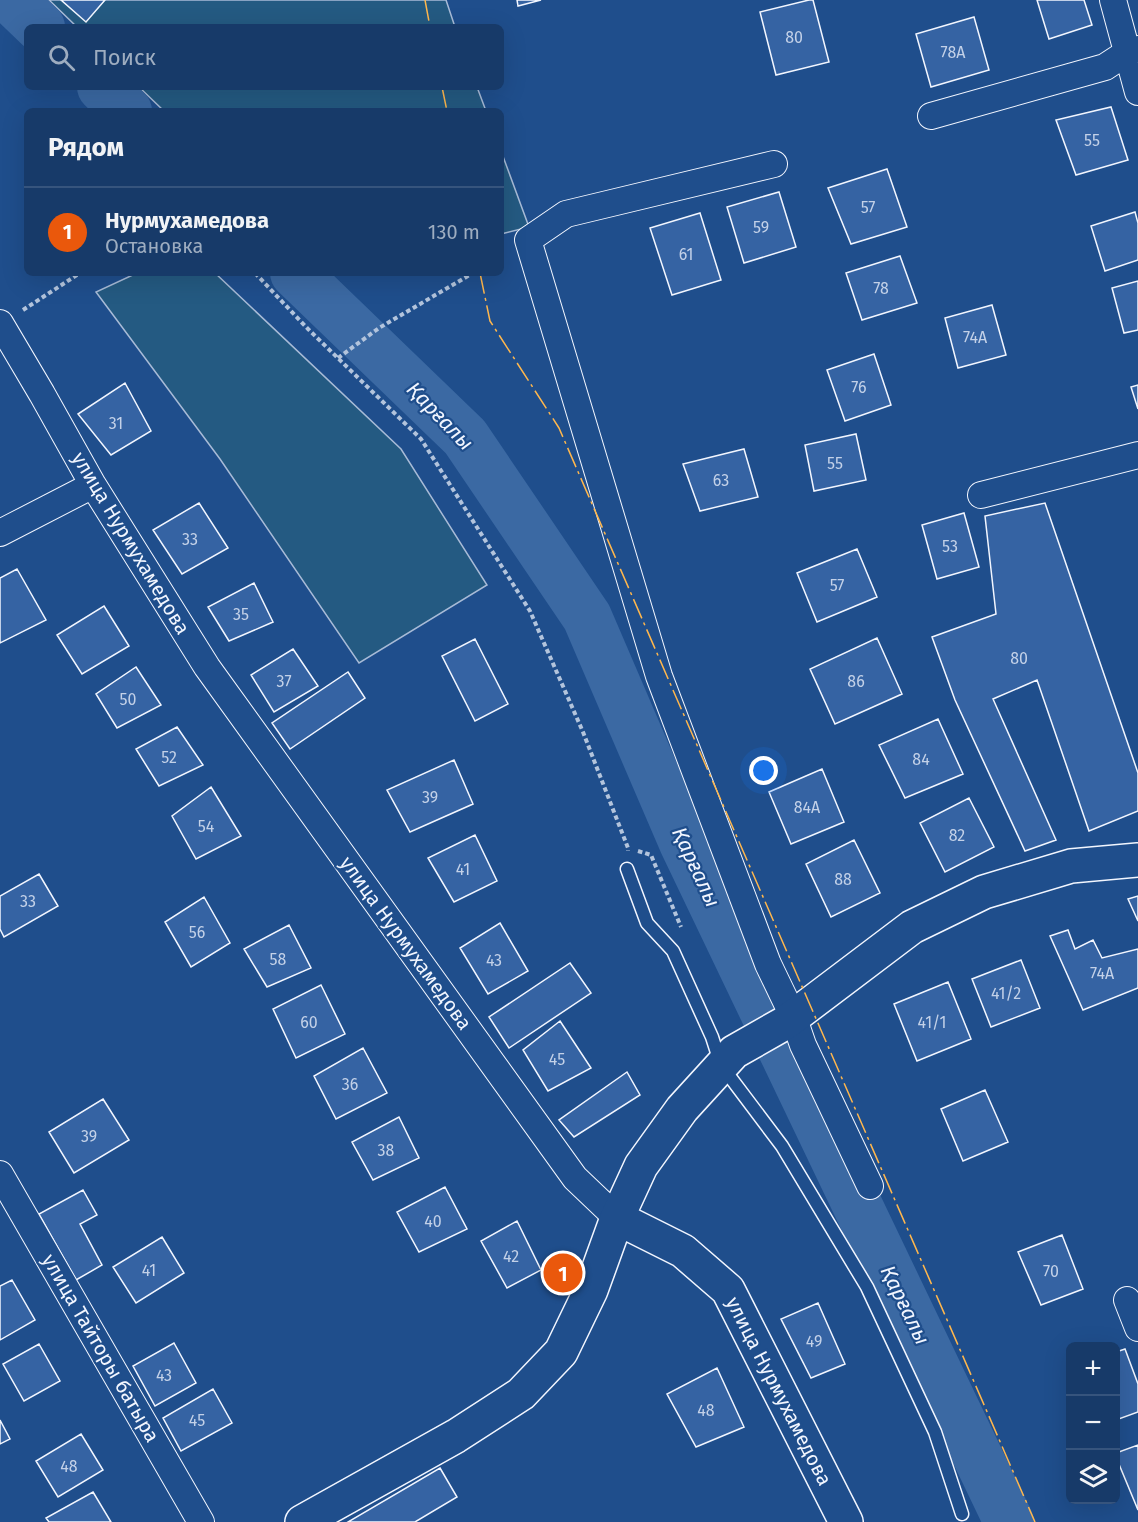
<!DOCTYPE html>
<html lang="ru">
<head>
<meta charset="utf-8">
<style>
	body { margin:0; font-family:"Fira Sans",sans-serif; background:#20416f; color:#f1f3f6 }
	.controls { position:absolute; right:18px; bottom:18px; display:grid; overflow:hidden; border-radius:9px; box-shadow:0 6px 24px #0002 }
	.controls button { width:54px; height:54px; display:grid; place-items:center; padding:0; border:0; border-bottom:2px solid #36547d; background:#173a69; color:#f1f3f6; font:30px sans-serif }
	.you { position:absolute; left:764px; top:771px; width:21px; height:21px; margin:-15px; border:4px solid #fff; border-radius:50%; background:#1a73e8; box-shadow:0 0 0 9px #1a73e833 }
	.badge { display:grid; place-items:center; width:39px; height:39px; border-radius:50%; background:#ea580c; color:#fff; font-size:20px; font-weight:700 }
	.pin { position:absolute; translate:-50% -50%; border:3px solid #fff; box-shadow:0 2px 6px #0006 }
	.list { margin:0; padding:0; list-style:none }
	h2 { display:flex; justify-content:space-between; align-items:center; height:78px; margin:0; padding:0 24px; font-size:26px }
	h2 small { font-size:20px; font-weight:400; color:#9eadc0 }
	.list li { display:grid; grid-template-columns:39px 1fr auto; gap:18px; align-items:center; box-sizing:border-box; height:90px; padding:0 24px; border-top:2px solid #36547d }
	.list b { display:block; font-size:22px; white-space:nowrap }
	.list p { margin:0; font-size:20px; white-space:nowrap; color:#9eadc0 }
	.list em { font-size:20px; font-style:normal; color:#9eadc0 }
	.icon { flex:none; width:33px; height:33px; fill:none; stroke:currentColor; stroke-width:2; stroke-linecap:round; stroke-linejoin:round }
	.map { position:relative; flex:none; width:1138px; height:1522px; overflow:hidden }
	.search { position:absolute; background:#173a69; box-shadow:0 6px 24px #0002; left:24px; top:24px; width:480px; height:66px; display:flex; align-items:center; gap:15px; box-sizing:border-box; padding:0 21px; border-radius:9px; color:#9eadc0; font-size:22px }
	.panel { position:absolute; background:#173a69; box-shadow:0 6px 24px #0002; left:24px; top:108px; width:480px; height:168px; border-radius:9px }
	.map>svg:first-child { display:block }
	.green { fill:#245a82; stroke:#a8bbd7; stroke-width:1.5 }
	.lines { fill:none; stroke-linecap:round; stroke-linejoin:round }
	.river { stroke:#3b69a3; stroke-width:50 }
	.building { fill:#3563a3; stroke:#f2f6ff; stroke-width:1.5 }
	.lane-casing { stroke:#f2f6ff; stroke-width:15 }
	.street-casing { stroke:#f2f6ff; stroke-width:28 }
	.secondary-casing { stroke:#f2f6ff; stroke-width:36 }
	.path { stroke:#b3c4dc; stroke-width:4; stroke-dasharray:4.5 3; stroke-linecap:butt }
	.lane { stroke:#1f4e8c; stroke-width:12 }
	.street { stroke:#1f4e8c; stroke-width:26 }
	.secondary { stroke:#1f4e8c; stroke-width:33 }
	.power { stroke:#ffb74d; stroke-width:1.5; stroke-dasharray:21 4.5 3 4.5; stroke-linecap:butt }
	.labels { text-anchor:middle; stroke-width:4.5; stroke-linejoin:round; paint-order:stroke }
	.number-label { font-size:16px; fill:#c3d1e8 }
	.street-label { font-size:20px; fill:#f2f6ff; stroke:#1f4e8c }
	.water-label { font-size:21px; font-style:italic; fill:#f2f6ff; stroke:#1f4e8c }
</style>
</head>
<body>
<div class="map">
<svg width="1138" height="1522" viewBox="0 0 1138 1522">
	<rect width="100%" height="100%" fill="#1f4e8c"/>
	<!-- green -->
	<path class="green" d="M49,0H446L455,27H77Z
		M139,87H477L486,111H164Z
		M501,151L529,227L501,234Z
		M137,273H215L401,449L487,585L359,663L220,459L96,292Z"/>
	<g class="lines">
		<!-- river -->
		<path class="river" d="M12,0L40,27
			M102,87L127,111
			M295,273L465,437L587,617L684,843L1009,1522"/>
	</g>
	<!-- building -->
	<path class="building" d="M61,0H105L86,22Z
		M517,0H541L518,6Z
		M809,0H813L829,62L776,75L760,12Z
		M1037,0H1084L1092,25L1049,39Z
		M974,17L989,70L931,87L916,34Z
		M1111,107L1128,160L1076,175L1056,120Z
		M887,169L907,227L851,244L828,188Z
		M779,192L796,247L744,263L727,207Z
		M1135,212L1138,223V260L1105,271L1091,226Z
		M700,213L721,280L672,295L650,228Z
		M900,256L917,303L862,320L846,273Z
		M1138,281V330L1124,333L1112,288Z
		M992,305L1006,355L958,368L945,318Z
		M874,354L891,405L845,421L827,370Z
		M125,383L151,431L111,455L78,414Z
		M1138,385V409L1131,387Z
		M856,434L866,480L814,491L805,445Z
		M744,449L758,497L700,511L683,464Z
		M199,503L228,548L182,574L153,530Z
		M1045,503L1138,773V811L1089,831L1037,680L993,699L1056,840L1025,851L955,700L932,637L996,614L985,516Z
		M964,513L979,567L937,579L922,525Z
		M857,549L877,597L817,622L797,573Z
		M17,569L46,620L0,643V578Z
		M254,583L273,622L229,641L208,607Z
		M104,606L129,646L82,674L57,635Z
		M877,638L902,694L835,724L810,669Z
		M475,639L508,704L475,721L442,656Z
		M293,649L318,686L274,712L251,675Z
		M136,667L161,705L117,728L96,694Z
		M348,672L365,698L290,749L272,723Z
		M938,719L963,774L905,798L879,745Z
		M177,727L203,765L159,786L136,749Z
		M454,760L473,804L410,832L387,790Z
		M822,769L844,822L791,844L769,792Z
		M211,787L241,836L196,859L172,816Z
		M969,798L994,847L945,872L920,823Z
		M475,835L497,881L454,902L428,858Z
		M854,840L880,893L831,917L806,864Z
		M39,874L58,906L4,937L0,929V896Z
		M1138,896V921L1128,899Z
		M204,897L230,943L191,967L165,922Z
		M500,923L528,971L488,994L460,948Z
		M289,925L311,968L267,987L244,949Z
		M1068,930L1075,949L1093,940L1102,958L1138,949V988L1083,1010L1050,936Z
		M1021,960L1040,1008L991,1027L972,979Z
		M570,963L591,993L509,1048L489,1017Z
		M948,982L971,1039L917,1061L894,1004Z
		M321,985L345,1034L296,1058L273,1009Z
		M560,1021L591,1068L548,1091L523,1050Z
		M363,1048L387,1093L336,1119L314,1076Z
		M627,1072L640,1095L574,1137L559,1120Z
		M985,1090L1008,1142L963,1161L941,1109Z
		M103,1099L129,1140L74,1173L49,1132Z
		M399,1117L419,1158L373,1180L352,1142Z
		M445,1187L467,1229L419,1252L397,1212Z
		M83,1190L97,1215L80,1224L102,1265L76,1280L39,1214Z
		M517,1221L541,1270L507,1288L481,1241Z
		M1062,1235L1083,1289L1041,1305L1018,1252Z
		M162,1237L184,1273L136,1303L113,1267Z
		M12,1280L35,1320L0,1340V1286Z
		M818,1303L845,1364L811,1378L781,1319Z
		M174,1343L196,1383L155,1406L133,1366Z
		M39,1344L60,1381L24,1401L3,1364Z
		M1125,1349L1138,1384V1412L1116,1420V1352Z
		M717,1368L744,1427L696,1447L667,1394Z
		M213,1389L232,1423L181,1451L163,1418Z
		M0,1420L10,1439L0,1444Z
		M81,1434L103,1470L58,1497L36,1461Z
		M1138,1445V1510L1116,1457V1453Z
		M440,1468L457,1497L415,1522H348Z
		M93,1492L111,1522H49L46,1518Z"/>
	<g class="lines">
		<!-- lane casing -->
		<g class="lane-casing">
			<path id="lane" d="M627,869L647,923L673,951L712,1037L721,1065L782,1146L867,1287L935,1432L962,1514"/>
		</g>
		<!-- street casing -->
		<g class="street-casing">
			<path id="street" d="M1113,0L1138,92
				M931,116L1105,67L1128,52L1138,49
				M774,164L566,214L528,240L659,676L768,964L793,1016L803,1045L870,1186
				M0,323L42,394L93,485L207,667L575,1178L617,1218
				M981,495L1138,455
				M0,533L93,485
				M0,1174L201,1522
				M1127,1300L1138,1328"/>
		</g>
		<!-- secondary casing -->
		<g class="secondary-casing">
			<path id="secondary" d="M617,1218L683,1251L728,1290L846,1522
				M302,1522L456,1436L521,1394L561,1352L591,1290L617,1218L641,1166L682,1109L734,1052L785,1023L912,927L984,892L1071,866L1138,860"/>
		</g>
		<!-- path -->
		<path class="path" d="M255,273L308,329L421,439L530,611L583,732L628,848V851
			M23,310L80,273
			M338,358L379,328L473,273
			M638,851L651,855L681,927"/>
		<!-- lane -->
		<use href="#lane" class="lane"/>
		<!-- street -->
		<use href="#street" class="street"/>
		<!-- secondary -->
		<use href="#secondary" class="secondary"/>
		<!-- power -->
		<path class="power" d="M425,0L430,27
			M442,87L447,111
			M480,273L490,321L559,428L1035,1522"/>
	</g>
	<g class="labels">
		<!-- number labels -->
		<g class="number-label">
			<text x="794" y="43">80</text>
			<text x="953" y="58">78А</text>
			<text x="1092" y="146">55</text>
			<text x="868" y="213">57</text>
			<text x="761" y="233">59</text>
			<text x="686" y="260">61</text>
			<text x="881" y="294">78</text>
			<text x="975" y="343">74А</text>
			<text x="859" y="393">76</text>
			<text x="116" y="429">31</text>
			<text x="835" y="469">55</text>
			<text x="721" y="486">63</text>
			<text x="190" y="545">33</text>
			<text x="950" y="552">53</text>
			<text x="837" y="591">57</text>
			<text x="241" y="620">35</text>
			<text x="1019" y="664">80</text>
			<text x="284" y="687">37</text>
			<text x="856" y="687">86</text>
			<text x="128" y="705">50</text>
			<text x="169" y="763">52</text>
			<text x="921" y="765">84</text>
			<text x="430" y="803">39</text>
			<text x="807" y="813">84А</text>
			<text x="206" y="832">54</text>
			<text x="957" y="841">82</text>
			<text x="463" y="875">41</text>
			<text x="843" y="885">88</text>
			<text x="28" y="907">33</text>
			<text x="197" y="938">56</text>
			<text x="278" y="965">58</text>
			<text x="494" y="966">43</text>
			<text x="1102" y="979">74А</text>
			<text x="1006" y="999">41/2</text>
			<text x="309" y="1028">60</text>
			<text x="932" y="1028">41/1</text>
			<text x="557" y="1065">45</text>
			<text x="350" y="1090">36</text>
			<text x="89" y="1142">39</text>
			<text x="386" y="1156">38</text>
			<text x="433" y="1227">40</text>
			<text x="511" y="1262">42</text>
			<text x="149" y="1276">41</text>
			<text x="1051" y="1277">70</text>
			<text x="814" y="1347">49</text>
			<text x="164" y="1381">43</text>
			<text x="706" y="1416">48</text>
			<text x="197" y="1426">45</text>
			<text x="69" y="1472">48</text>
		</g>
		<!-- street labels -->
		<g class="street-label">
			<text transform="translate(131 543) rotate(59)" y="7">улица Нурмухамедова</text>
			<text transform="translate(406 943) rotate(54)" y="7">улица Нурмухамедова</text>
			<text transform="translate(101 1348) rotate(60)" y="7">улица Тайторы батыра</text>
			<text transform="translate(779 1391) rotate(63)" y="7">улица Нурмухамедова</text>
		</g>
		<!-- water labels -->
		<g class="water-label">
			<text transform="translate(440 416) rotate(46)" y="7">Қарғалы</text>
			<text transform="translate(696 867) rotate(65)" y="7">Қарғалы</text>
			<text transform="translate(905 1305) rotate(64)" y="7">Қарғалы</text>
		</g>
	</g>
</svg>
<div class="controls">
<button>+</button>
<button>−</button>
<button><svg class="icon" aria-label="layers" viewBox="0 0 24 24"><path d="M12 4l9 5-9 5-9-5zM3 14l9 5 9-5"/></svg></button>
</div>
<div class="you"></div>
<div class="pin badge" style="left:563px;top:1273px">1</div>
<div class="search"><svg class="icon" aria-label="search" viewBox="0 0 24 24"><circle cx="10" cy="10" r="6"/><path d="M15 15l6 6"/></svg>Поиск</div>
<section class="panel">
<h2>Рядом<small></small></h2>
<ul class="list">
<li><span class="badge">1</span><div><b>Нурмухамедова</b><p>Остановка</p></div><em>130 m</em></li>
</ul>
</section>
</div>
</body>
</html>
